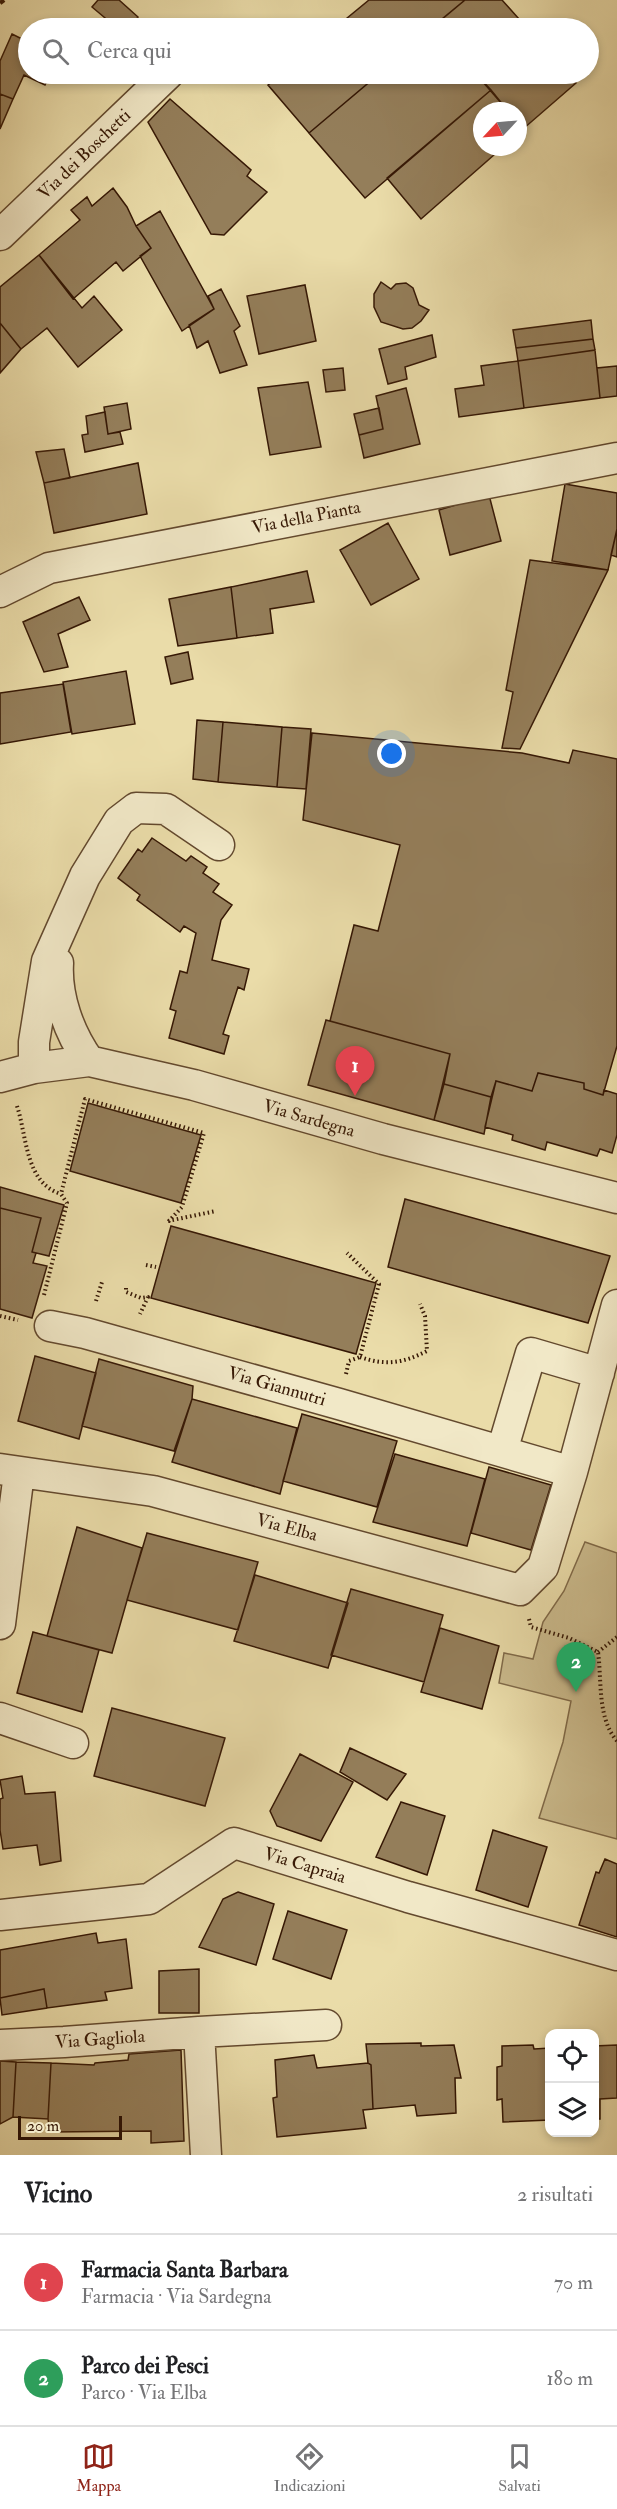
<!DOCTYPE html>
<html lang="it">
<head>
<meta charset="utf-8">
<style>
	body { margin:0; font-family:"IM FELL Double Pica",serif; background:#f2f2f2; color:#202124 }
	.controls { position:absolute; right:18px; bottom:18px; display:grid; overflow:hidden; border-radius:12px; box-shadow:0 3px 9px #0003 }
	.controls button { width:54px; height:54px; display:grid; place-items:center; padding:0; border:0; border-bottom:2px solid #e0e0e0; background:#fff; color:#202124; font:30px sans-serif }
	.compass { position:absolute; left:473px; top:102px; width:54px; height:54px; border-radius:50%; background:#fff; box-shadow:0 3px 9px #0003; rotate:244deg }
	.scale { position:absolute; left:18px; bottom:15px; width:104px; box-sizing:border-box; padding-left:6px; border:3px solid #361805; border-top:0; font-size:16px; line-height:21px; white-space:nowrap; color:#361805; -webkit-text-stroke:4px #f1e8c7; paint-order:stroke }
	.you { position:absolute; left:392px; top:754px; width:21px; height:21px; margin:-15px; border:4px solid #fff; border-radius:50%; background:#1a73e8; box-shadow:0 0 0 9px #1a73e833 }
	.badge { display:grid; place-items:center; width:39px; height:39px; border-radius:50%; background:#8f2418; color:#fff; font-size:20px; font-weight:700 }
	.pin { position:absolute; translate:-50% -50px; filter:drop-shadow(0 2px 3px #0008) }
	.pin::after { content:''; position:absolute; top:32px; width:21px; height:18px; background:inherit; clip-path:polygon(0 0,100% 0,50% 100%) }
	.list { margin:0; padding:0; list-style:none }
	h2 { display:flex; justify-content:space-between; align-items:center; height:78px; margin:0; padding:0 24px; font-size:26px }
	h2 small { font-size:20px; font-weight:400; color:#757577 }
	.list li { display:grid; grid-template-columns:39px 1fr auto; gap:18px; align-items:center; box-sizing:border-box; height:96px; padding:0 24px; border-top:2px solid #e0e0e0 }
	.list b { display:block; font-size:22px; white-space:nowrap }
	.list p { margin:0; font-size:20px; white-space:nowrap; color:#757577 }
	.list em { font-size:20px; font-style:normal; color:#757577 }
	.icon { flex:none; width:33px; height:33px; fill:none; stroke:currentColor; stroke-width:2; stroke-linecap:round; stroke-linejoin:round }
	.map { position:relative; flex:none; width:617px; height:2155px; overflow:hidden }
	.search { position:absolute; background:#fff; box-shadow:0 3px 9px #0003; left:18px; right:18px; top:18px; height:66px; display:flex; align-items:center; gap:15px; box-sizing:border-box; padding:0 21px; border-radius:33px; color:#757577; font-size:22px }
	.sheet { height:270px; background:#fff }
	nav { display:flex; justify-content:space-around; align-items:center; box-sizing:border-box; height:84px; border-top:2px solid #e0e0e0; background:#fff; font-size:16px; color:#757577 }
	nav a { display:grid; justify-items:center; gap:3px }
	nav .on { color:#8f2418 }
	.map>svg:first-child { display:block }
	.green { fill:#cbbb8d; stroke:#806a49; stroke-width:1.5 }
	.building { fill:#947e5a; stroke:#361805; stroke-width:1.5 }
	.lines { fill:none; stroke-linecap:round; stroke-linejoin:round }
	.minor-casing { stroke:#63492e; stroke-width:33 }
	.path { stroke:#361805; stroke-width:4; stroke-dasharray:1.5 3; stroke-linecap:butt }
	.minor { stroke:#f1e8c7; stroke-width:30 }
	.rail { stroke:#361805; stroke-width:4.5; stroke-dasharray:10 10; stroke-linecap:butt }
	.labels { text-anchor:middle; stroke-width:5; stroke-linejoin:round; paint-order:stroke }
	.street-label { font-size:18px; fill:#361805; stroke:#f1e8c7 }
</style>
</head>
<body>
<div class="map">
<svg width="617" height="2155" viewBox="0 0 617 2155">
	<rect width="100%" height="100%" fill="#eadca9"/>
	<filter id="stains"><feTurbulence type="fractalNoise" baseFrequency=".00333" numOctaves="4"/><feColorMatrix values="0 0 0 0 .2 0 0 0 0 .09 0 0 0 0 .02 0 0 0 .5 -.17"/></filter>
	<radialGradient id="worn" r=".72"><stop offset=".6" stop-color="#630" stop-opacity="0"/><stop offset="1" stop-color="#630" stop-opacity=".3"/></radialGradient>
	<!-- green -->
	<path class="green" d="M585,1542L617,1553V1839L539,1818L563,1742L571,1701L499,1683L504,1653L533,1659L543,1622L564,1591Z"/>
	<!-- building -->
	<path class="building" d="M98,0H119L138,17L129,28H117L92,7Z
		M369,0H465L431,28H335Z
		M465,0H502L527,28H436L434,26Z
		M12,34L28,42V74H50L45,85L24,75L13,99L0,94V61Z
		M282,74H379L309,133L268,85Z
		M379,74H476L491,90L365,198L309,133Z
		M476,74H567L576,83L523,129L518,122V111H508Z
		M491,90L508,111H482V147H503L421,219L387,178Z
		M0,94L13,99L0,129Z
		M170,99L251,170L247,176L267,192L224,235L211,234L148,122Z
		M113,188L127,207L136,226L151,248L123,271L116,262L73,299L39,255L80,220L71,210L87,197L92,206Z
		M160,211L214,309L182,331L140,256L151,248L136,226Z
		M39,255L82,308L94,296L122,330L78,367L47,328L21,349L0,323V287Z
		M381,282L391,289L396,284L406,283L413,288L419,305L429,310L421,321L412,328L403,329L381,322L374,307V294Z
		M305,285L316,341L259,354L247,296Z
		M221,289L240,326L234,331L247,365L220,373L208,341L197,348L189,325L214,309L208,296Z
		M591,320L593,339L516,348L513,330Z
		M0,323L21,349L0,373Z
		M432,335L436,357L405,367L407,379L388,384L379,349Z
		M593,339L595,350L518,361L516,348Z
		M595,350L600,398L524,408L518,361Z
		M518,361L524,408L459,417L455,389L484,385L481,366Z
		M617,366V396L600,398L597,368Z
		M343,368L345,390L326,392L323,370Z
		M308,382L321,447L270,455L258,388Z
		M406,388L420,444L364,458L359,435L383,429L376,396Z
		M127,403L131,429L108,434L104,407Z
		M379,408L383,429L359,435L354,414Z
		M105,412L108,434L120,432L123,444L85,452L82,435L88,434L86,416Z
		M64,449L70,478L44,483L36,452Z
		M138,463L147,514L54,533L44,483Z
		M565,484L617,493V529L608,570L552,561Z
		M489,495L501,541L450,555L439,510Z
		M388,523L419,579L371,605L340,550Z
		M617,529V557L611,555Z
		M530,560L608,570L520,749L502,748L513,692L506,690Z
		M307,571L314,602L270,609L273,633L237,638L231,587Z
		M231,587L237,638L178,646L169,599Z
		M79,597L90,620L58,634L68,667L44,672L23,622Z
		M188,652L193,679L171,684L165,657Z
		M126,671L135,724L72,734L63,682Z
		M63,684L71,732L0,744V693Z
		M197,720L223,722L218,782L193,779Z
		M223,722L282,727L277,787L218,782Z
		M282,727L311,729L306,789L277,787Z
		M312,733L522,753L569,763L573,750L617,759V1046L603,1095L584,1089V1083L538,1073L532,1091L496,1081L491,1097L444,1084L450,1054L330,1021L354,925L378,931L400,845L303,820Z
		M152,838L186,861L191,856L207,867L203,873L219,884L213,892L232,905L221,920L212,960L249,969L244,990L238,987L223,1034L229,1036L224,1054L169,1038L176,1011L170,1009L180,971L187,973L196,933L184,926L180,932L137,900L140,895L118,878L138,849L142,852Z
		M326,1020L450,1054L434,1120L308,1085Z
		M538,1073L584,1083V1089L603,1095L604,1090L617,1094V1135L612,1153L600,1149L597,1156L547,1142L545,1150L512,1140L513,1135L485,1127L496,1081L532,1091Z
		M444,1084L491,1097L484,1134L434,1120Z
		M88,1103L201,1135L181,1203L70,1171Z
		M0,1187L64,1205L49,1256L32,1252L41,1218L0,1208Z
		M405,1199L610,1256L588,1323L388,1267Z
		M0,1208L41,1218L32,1252L36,1253L33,1263L47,1266L32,1318L0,1309Z
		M171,1226L376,1283L356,1354L151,1298Z
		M35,1356L96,1373L79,1439L18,1421Z
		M99,1359L193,1386L192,1399L174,1451L82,1426Z
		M192,1399L297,1428L280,1494L172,1462Z
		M302,1414L397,1441L377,1507L283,1481Z
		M395,1454L485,1479L467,1546L373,1522Z
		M489,1467L551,1485L531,1550L471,1533Z
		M77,1527L142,1548L112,1653L47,1636Z
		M147,1533L258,1562L238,1630L127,1600Z
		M255,1575L348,1603L328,1668L234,1641Z
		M351,1589L443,1615L424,1682L331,1655Z
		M440,1628L499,1646L482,1709L421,1692Z
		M33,1632L99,1650L82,1712L17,1693Z
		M112,1708L225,1738L205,1806L94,1776Z
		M350,1748L406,1774L387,1800L340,1772Z
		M300,1754L353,1782L321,1841L277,1826L270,1811Z
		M22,1776L25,1794L55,1792L61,1861L40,1865L37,1845L3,1849L0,1830V1799L3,1798L0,1780Z
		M401,1802L445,1816L427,1875L376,1857Z
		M493,1830L547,1847L528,1907L476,1890Z
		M605,1859L617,1864V1937L579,1925L596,1872L599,1873Z
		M238,1892L274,1904L256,1965L199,1947L223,1899Z
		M288,1911L347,1930L331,1979L273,1959Z
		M96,1933L98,1943L126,1939L132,1988L105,1992L107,2000L47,2008L44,1989L0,1998V1950Z
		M199,1969V2013H159V1971Z
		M44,1989L47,2008L2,2015L0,1998Z
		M421,2043V2046L454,2045L461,2078H455L456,2113L417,2116L415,2105L373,2109L371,2065L368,2063L366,2044Z
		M533,2045L534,2049L550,2048V2120L503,2122L502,2099L497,2100V2067L502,2066V2046Z
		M617,2045V2098L600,2099V2119H594V2046Z
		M181,2050L184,2141L151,2143V2131L50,2132L48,2119L51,2063L94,2065L95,2063L128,2060L129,2054Z
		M314,2055L317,2068L368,2063L371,2065L373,2109L363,2110L366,2128L277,2137L273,2098L277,2097L275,2060Z
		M0,2061L16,2062L13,2117L0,2124Z
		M16,2062L51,2063L48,2119L13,2117Z"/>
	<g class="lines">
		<!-- minor casing -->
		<g class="minor-casing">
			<path id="minor" d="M0,235L168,74
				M0,592L49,568L617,458
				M58,963C56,997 69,1033 89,1061
				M34,1068V1042L47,961L85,876L119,821L136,808L166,809L219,845
				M0,1077L34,1068L89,1061L194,1085L383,1139L617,1198
				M50,1326L85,1333L339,1404L572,1472
				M502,1451L531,1353L599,1373
				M0,1469L153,1491L520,1590L543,1567L572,1472L617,1305
				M0,1624L19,1473
				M0,1718L73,1743
				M0,1915L149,1899L234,1843L408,1897L617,1955
				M199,2032L326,2025
				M0,2045L64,2042L199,2032L206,2155"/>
		</g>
		<!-- path -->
		<path class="path" d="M17,1106C27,1136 25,1183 61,1194
			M168,1221L216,1211
			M146,1265L156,1267
			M126,1288V1292L141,1298L148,1297L140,1314
			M44,1295L67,1203L61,1194L85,1099L204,1133L182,1207L168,1222
			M96,1301L102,1282
			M0,1316L18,1320
			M360,1357C386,1366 403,1363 427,1351L425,1316L420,1304
			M346,1374L349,1361L360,1357L379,1284L347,1253
			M529,1619L531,1627L569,1638L598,1652C602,1681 597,1718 617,1741
			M598,1652L617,1637"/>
		<!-- minor -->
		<use href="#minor" class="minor"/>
		<!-- rail -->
		<path class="rail" d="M0,3L4,0"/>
	</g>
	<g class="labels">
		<!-- street labels -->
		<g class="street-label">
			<text transform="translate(84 154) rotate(-44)" y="6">Via dei Boschetti</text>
			<text transform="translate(306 517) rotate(-11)" y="6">Via della Pianta</text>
			<text transform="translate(309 1118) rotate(16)" y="6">Via Sardegna</text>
			<text transform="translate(277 1386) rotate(16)" y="6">Via Giannutri</text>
			<text transform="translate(287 1527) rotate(15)" y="6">Via Elba</text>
			<text transform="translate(305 1865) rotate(17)" y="6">Via Capraia</text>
			<text transform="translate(100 2039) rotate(-4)" y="6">Via Gagliola</text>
		</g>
	</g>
	<rect width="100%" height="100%" filter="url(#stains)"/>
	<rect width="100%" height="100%" fill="url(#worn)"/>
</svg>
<div class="controls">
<button><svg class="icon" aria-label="locate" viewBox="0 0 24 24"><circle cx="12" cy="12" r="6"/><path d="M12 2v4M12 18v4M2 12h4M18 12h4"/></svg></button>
<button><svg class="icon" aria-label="layers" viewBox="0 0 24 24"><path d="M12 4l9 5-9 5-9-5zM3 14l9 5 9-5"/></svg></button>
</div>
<svg class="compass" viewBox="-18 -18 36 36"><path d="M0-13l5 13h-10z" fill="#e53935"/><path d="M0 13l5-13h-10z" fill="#757577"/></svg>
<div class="scale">20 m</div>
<div class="you"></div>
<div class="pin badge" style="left:355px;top:1096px;background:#e0444e">1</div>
<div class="pin badge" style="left:576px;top:1692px;background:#2e9e5b">2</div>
<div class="search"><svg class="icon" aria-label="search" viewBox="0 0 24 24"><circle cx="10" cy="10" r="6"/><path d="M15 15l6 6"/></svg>Cerca qui</div>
</div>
<section class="sheet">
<h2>Vicino<small>2 risultati</small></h2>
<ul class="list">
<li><span class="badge" style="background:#e0444e">1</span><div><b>Farmacia Santa Barbara</b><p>Farmacia · Via Sardegna</p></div><em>70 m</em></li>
<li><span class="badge" style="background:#2e9e5b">2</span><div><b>Parco dei Pesci</b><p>Parco · Via Elba</p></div><em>180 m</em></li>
</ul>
</section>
<nav>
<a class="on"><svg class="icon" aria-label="map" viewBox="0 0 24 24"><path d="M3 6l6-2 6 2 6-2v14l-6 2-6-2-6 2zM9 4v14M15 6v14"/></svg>Mappa</a>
<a><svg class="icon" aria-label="directions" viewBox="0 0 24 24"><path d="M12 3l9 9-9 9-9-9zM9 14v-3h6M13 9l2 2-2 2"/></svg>Indicazioni</a>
<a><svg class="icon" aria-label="saved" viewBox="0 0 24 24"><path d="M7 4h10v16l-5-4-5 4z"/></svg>Salvati</a>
</nav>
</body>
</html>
